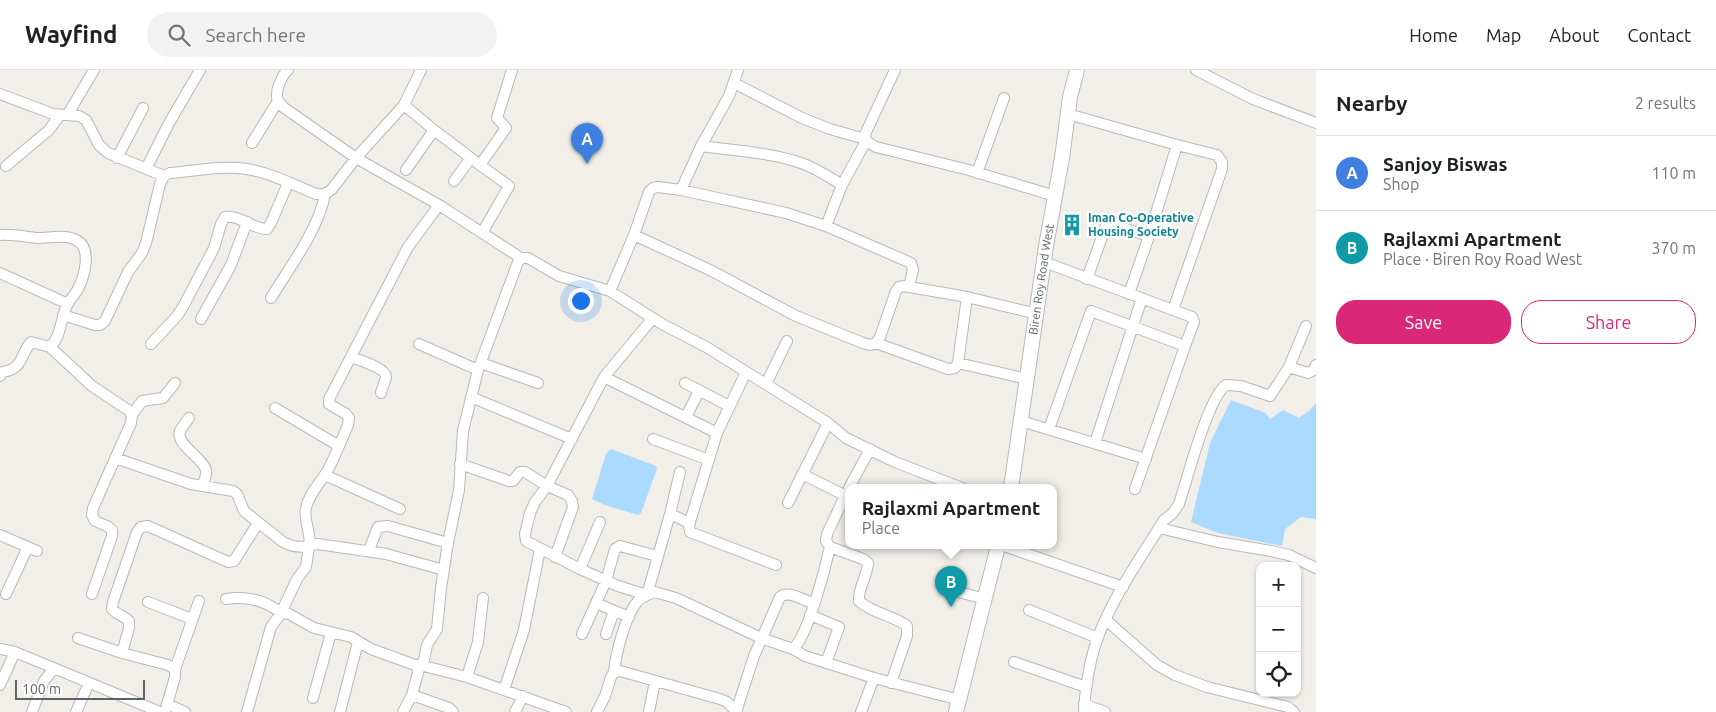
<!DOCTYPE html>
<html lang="en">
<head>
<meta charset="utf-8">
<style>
	body { margin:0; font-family:Ubuntu,sans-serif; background:#f2f2f2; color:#202124 }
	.controls { position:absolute; right:15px; bottom:15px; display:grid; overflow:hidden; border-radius:10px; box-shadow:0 1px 4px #0004 }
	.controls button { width:45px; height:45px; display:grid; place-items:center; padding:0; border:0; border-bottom:1px solid #e0e0e0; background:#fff; color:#202124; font:25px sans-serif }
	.scale { position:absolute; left:15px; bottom:12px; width:130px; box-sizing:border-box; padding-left:5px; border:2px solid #5f6368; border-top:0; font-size:14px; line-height:18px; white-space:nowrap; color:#5f6368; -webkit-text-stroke:4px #fff; paint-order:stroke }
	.you { position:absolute; left:580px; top:230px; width:18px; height:18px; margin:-12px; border:4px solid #fff; border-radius:50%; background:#1a73e8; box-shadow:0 0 0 8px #1a73e833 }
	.badge { display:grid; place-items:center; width:32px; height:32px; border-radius:50%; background:#db2777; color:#fff; font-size:16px; font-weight:700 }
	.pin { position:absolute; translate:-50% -41px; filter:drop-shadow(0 1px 2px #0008) }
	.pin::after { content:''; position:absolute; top:26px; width:18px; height:15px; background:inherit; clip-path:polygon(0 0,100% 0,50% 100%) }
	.popup { position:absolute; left:845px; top:414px; width:212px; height:65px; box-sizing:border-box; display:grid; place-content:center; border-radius:10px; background:#fff; filter:drop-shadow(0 1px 4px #0005); font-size:16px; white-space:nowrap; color:#757577 }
	.popup b { font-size:19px; color:#202124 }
	.popup::after { content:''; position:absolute; left:50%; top:100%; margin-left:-10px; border:10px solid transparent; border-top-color:#fff }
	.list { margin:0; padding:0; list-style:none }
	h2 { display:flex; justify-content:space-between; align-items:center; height:65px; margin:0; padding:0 20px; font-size:21px }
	h2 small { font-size:16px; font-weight:400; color:#757577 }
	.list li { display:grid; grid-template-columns:32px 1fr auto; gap:15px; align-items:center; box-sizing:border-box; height:75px; padding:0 20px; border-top:1px solid #e0e0e0 }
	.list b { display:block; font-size:19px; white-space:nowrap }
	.list p { margin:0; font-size:16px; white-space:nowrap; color:#757577 }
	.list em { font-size:16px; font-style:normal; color:#757577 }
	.actions { display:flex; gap:10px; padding:15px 20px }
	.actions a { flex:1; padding:11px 0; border:1px solid #db2777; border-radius:20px; text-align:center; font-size:18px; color:#db2777 }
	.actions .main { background:#db2777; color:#fff }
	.icon { flex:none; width:28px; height:28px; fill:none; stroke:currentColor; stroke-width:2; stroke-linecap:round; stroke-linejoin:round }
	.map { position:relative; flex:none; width:1316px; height:642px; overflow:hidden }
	header { display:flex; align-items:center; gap:30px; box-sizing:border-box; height:70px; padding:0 25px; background:#fff; border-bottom:1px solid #e0e0e0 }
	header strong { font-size:24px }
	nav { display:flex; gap:28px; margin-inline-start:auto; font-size:18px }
	.search { width:350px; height:45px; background:#f2f2f2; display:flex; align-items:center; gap:12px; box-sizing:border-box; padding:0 18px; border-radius:28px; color:#757577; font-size:19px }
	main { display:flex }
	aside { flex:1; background:#fff }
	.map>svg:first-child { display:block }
	.water { fill:#aadaff }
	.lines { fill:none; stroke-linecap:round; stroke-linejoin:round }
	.street-casing { stroke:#b5b8bc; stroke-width:12 }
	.secondary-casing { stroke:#b6babf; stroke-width:16 }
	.street { stroke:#fff; stroke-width:10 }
	.secondary { stroke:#fff; stroke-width:14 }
	.labels { text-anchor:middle; stroke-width:4.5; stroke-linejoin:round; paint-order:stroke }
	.culture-label { font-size:12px; font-weight:bold; fill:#0d838f; stroke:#fff; text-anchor:start }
	.street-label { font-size:12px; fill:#5f6368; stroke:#fff }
</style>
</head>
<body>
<header>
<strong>Wayfind</strong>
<div class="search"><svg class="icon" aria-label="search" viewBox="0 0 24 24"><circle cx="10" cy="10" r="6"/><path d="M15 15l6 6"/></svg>Search here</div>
<nav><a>Home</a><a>Map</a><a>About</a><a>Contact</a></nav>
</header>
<main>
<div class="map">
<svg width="1316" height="642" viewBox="0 0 1316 642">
	<rect width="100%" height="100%" fill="#f1efe8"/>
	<!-- water -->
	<path class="water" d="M1231,330L1266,343L1270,349L1283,340L1299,348L1309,341L1316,333V449L1301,447L1285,459L1282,476L1218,463L1191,452L1210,373Z
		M611,379L656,396L657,399L641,443L638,445L605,435L592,429L606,384Z"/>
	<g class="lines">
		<!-- street casing -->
		<g class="street-casing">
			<path id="street" d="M288,0C282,5 274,22 278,31C279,32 282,35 283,37L356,88L439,135L521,188
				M895,0L867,60L865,65L866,71L876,77L969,100L1055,126
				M1196,0L1253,29L1316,53
				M734,13L802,48L830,59L865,69
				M0,24L53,44L79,46L86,50L99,75L108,83L164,106
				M404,35L434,60L406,100
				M68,44L94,0
				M1068,44L1177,75L1149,166L1129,224
				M434,60L480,95L506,58L497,48L512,0
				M252,73L278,31
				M117,88L143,38
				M480,95L509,116L482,163
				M6,96L49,60L60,45
				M146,99L168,55L200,0
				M977,103L1004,28
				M454,111L470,89
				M842,115L866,71
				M681,120L701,76
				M826,156L911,193L913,200L909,216
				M0,165C13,164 26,167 38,168C50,168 66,164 76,170C93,178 84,207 78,219C75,225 70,229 67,235C61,248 61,267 50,277L31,272C20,285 23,299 3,302L0,306
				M634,165L710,200L796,246L863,273L870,275L876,273L880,267L896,221L899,217L904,216L967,227L1037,244
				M1044,192L1192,247L1194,252L1185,276L1135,419
				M0,203L68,234
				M1085,208L1087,209L1107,153L1149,166
				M610,221L634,165L649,122L653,118L658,117L681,120L786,143L826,156L842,115C829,107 816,98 801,93C769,82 735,81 701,76L729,26L738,0
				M271,228C289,198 319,159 325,124
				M1173,240L1222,99V92L1217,85L1177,75
				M63,245L95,255H100L105,251L128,202L142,183L146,173L160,114L164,106L170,103C195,101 222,95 247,99C271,103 294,115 316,124H325L332,119L356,88L404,35L421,0
				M653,248L604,307L547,416L535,432L530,443L525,464L526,471L580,499L618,516L647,525L655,522L676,528L761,568L793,579C808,566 825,499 830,477
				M201,249L231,195L247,152
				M876,273L948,299L955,298L958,293L967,227
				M151,274L177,246L184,235L214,178L221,154L225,147C241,145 252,159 267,159L271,153L288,113
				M419,274L478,300
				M50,277L92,316L128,340L132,345L131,353L93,438L92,445L95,451L107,456L112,460V466L92,524
				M351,287C359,290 386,298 386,307C385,312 382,318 381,323
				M481,293L538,313
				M958,293L1027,309
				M1289,297L1306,256
				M746,302L717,363L689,455L690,462L776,495
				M604,307L717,363
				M685,313L729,336
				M766,314L787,271
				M471,327L572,369
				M275,338L339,376
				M132,345L142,331L163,328L175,313
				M686,347L699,321
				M189,348C186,352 182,357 180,361C175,374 203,388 206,400C207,406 204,411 202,416
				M1021,351L1146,389
				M1049,359L1091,241L1185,276
				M653,369L709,390
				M1095,373L1142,228
				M115,388L191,414L233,421L237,424L244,441L283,472C292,477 299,478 309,476C312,463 303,451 306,438C309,423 322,411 329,398C336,384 342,369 348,355L349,348L346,344L329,334V329L408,177L439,135
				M460,394L509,411H513L520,402H525L547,416L568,425L572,431L573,437L555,487
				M802,404L842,424L844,428L827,464L826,471L830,477L863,489L868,493C867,507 858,518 859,531C873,544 893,545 907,556V566L891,613
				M325,405L400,439
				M849,418L870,379
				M788,433L828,353
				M670,444L690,453
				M1159,458L1218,472L1271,481L1289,485L1316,498
				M0,465L37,481
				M1004,476L1123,517
				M369,480L378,457L388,456L448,473
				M580,499L600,452
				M944,518L985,529
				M6,524L28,477
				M226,529C246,526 265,530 281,543L297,509L306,497L309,476L318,474L386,484L444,500
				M148,532L192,549
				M596,533L629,547
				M1029,540L1098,568
				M810,545L839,557L826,593
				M1106,550L1157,595L1175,605L1207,617L1288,637L1294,642
				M582,564L606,511L615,479L620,476L657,486
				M606,564L614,541
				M78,568L122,583L168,595L175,599V607L165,642
				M0,579L15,582L160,642
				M793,579L805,586L874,608L960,630
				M122,583L129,558V551C123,545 117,545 112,539L113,532L137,462L141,457L148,456L228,492L234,491L258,453
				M1014,592L1086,617
				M175,599L199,531
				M614,602C616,583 625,547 637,532C639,529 644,527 647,525L670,444L680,402
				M467,607L478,572L483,528
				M0,615L15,582
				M504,620L524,560L540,479
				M412,625L449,638L453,642
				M313,628L331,563
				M167,634L185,642
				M1084,634L1105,642
				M32,642L44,611L54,598
				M76,642L89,613
				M247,642L271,557L281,543L289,544L314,558L351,567L371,579L415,595H420L424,590L427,575L437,559L441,518L448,473L459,420L463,361L478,300L518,192L521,188H528L559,206L610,221L662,254L708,278L828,353L846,368L895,392L962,418
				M340,642L358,572
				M403,642L412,625L420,595L467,607L566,642
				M515,642L523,626
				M597,642L605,626L611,607L614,602L620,601L720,629L727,632L737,642
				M649,642L655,611
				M736,642L754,586L780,527C789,520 804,530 814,534
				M861,642L874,608
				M1084,642C1085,620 1090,588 1098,567C1114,525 1141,487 1164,450L1173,443L1179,434C1187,410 1208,327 1226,315L1241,316L1270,326L1289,297L1308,303L1314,300L1316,295"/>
		</g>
		<!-- secondary casing -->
		<g class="secondary-casing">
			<g id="secondary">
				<path id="s1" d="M1011,418L1046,176L1062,88L1070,27L1077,0"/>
				<path d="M956,642L998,476"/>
			</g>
		</g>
		<!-- street -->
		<use href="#street" class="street"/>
		<!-- secondary -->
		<use href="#secondary" class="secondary"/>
	</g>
	<!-- icons -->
	<defs>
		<g id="building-bare" transform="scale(1.725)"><path d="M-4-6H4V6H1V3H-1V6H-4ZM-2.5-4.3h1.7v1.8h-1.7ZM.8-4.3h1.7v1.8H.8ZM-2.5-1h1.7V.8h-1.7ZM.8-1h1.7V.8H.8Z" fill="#0f9aa8" stroke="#fff" stroke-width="2.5" paint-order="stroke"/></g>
	</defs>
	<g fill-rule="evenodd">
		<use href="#building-bare" x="1072" y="155"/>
	</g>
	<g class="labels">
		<!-- culture labels -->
		<g class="culture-label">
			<text x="1088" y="152">Iman Co-Operative<tspan x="1088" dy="14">Housing Society</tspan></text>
		</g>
		<!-- street labels -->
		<g class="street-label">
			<text dy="4" stroke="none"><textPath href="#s1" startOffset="211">Biren Roy Road West</textPath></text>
		</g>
	</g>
</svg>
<div class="controls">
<button>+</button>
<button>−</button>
<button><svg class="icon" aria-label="locate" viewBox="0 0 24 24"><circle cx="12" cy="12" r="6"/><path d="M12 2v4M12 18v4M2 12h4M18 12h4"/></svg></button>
</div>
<div class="scale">100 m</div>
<div class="you"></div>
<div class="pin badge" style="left:587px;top:94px;background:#3f7fe0">A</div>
<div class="pin badge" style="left:951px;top:537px;background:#0f9aa8">B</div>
<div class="popup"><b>Rajlaxmi Apartment</b>Place</div>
</div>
<aside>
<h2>Nearby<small>2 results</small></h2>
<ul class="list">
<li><span class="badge" style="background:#3f7fe0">A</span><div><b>Sanjoy Biswas</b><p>Shop</p></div><em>110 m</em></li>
<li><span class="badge" style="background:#0f9aa8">B</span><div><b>Rajlaxmi Apartment</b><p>Place · Biren Roy Road West</p></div><em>370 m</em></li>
</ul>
<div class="actions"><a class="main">Save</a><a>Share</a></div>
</aside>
</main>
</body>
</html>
